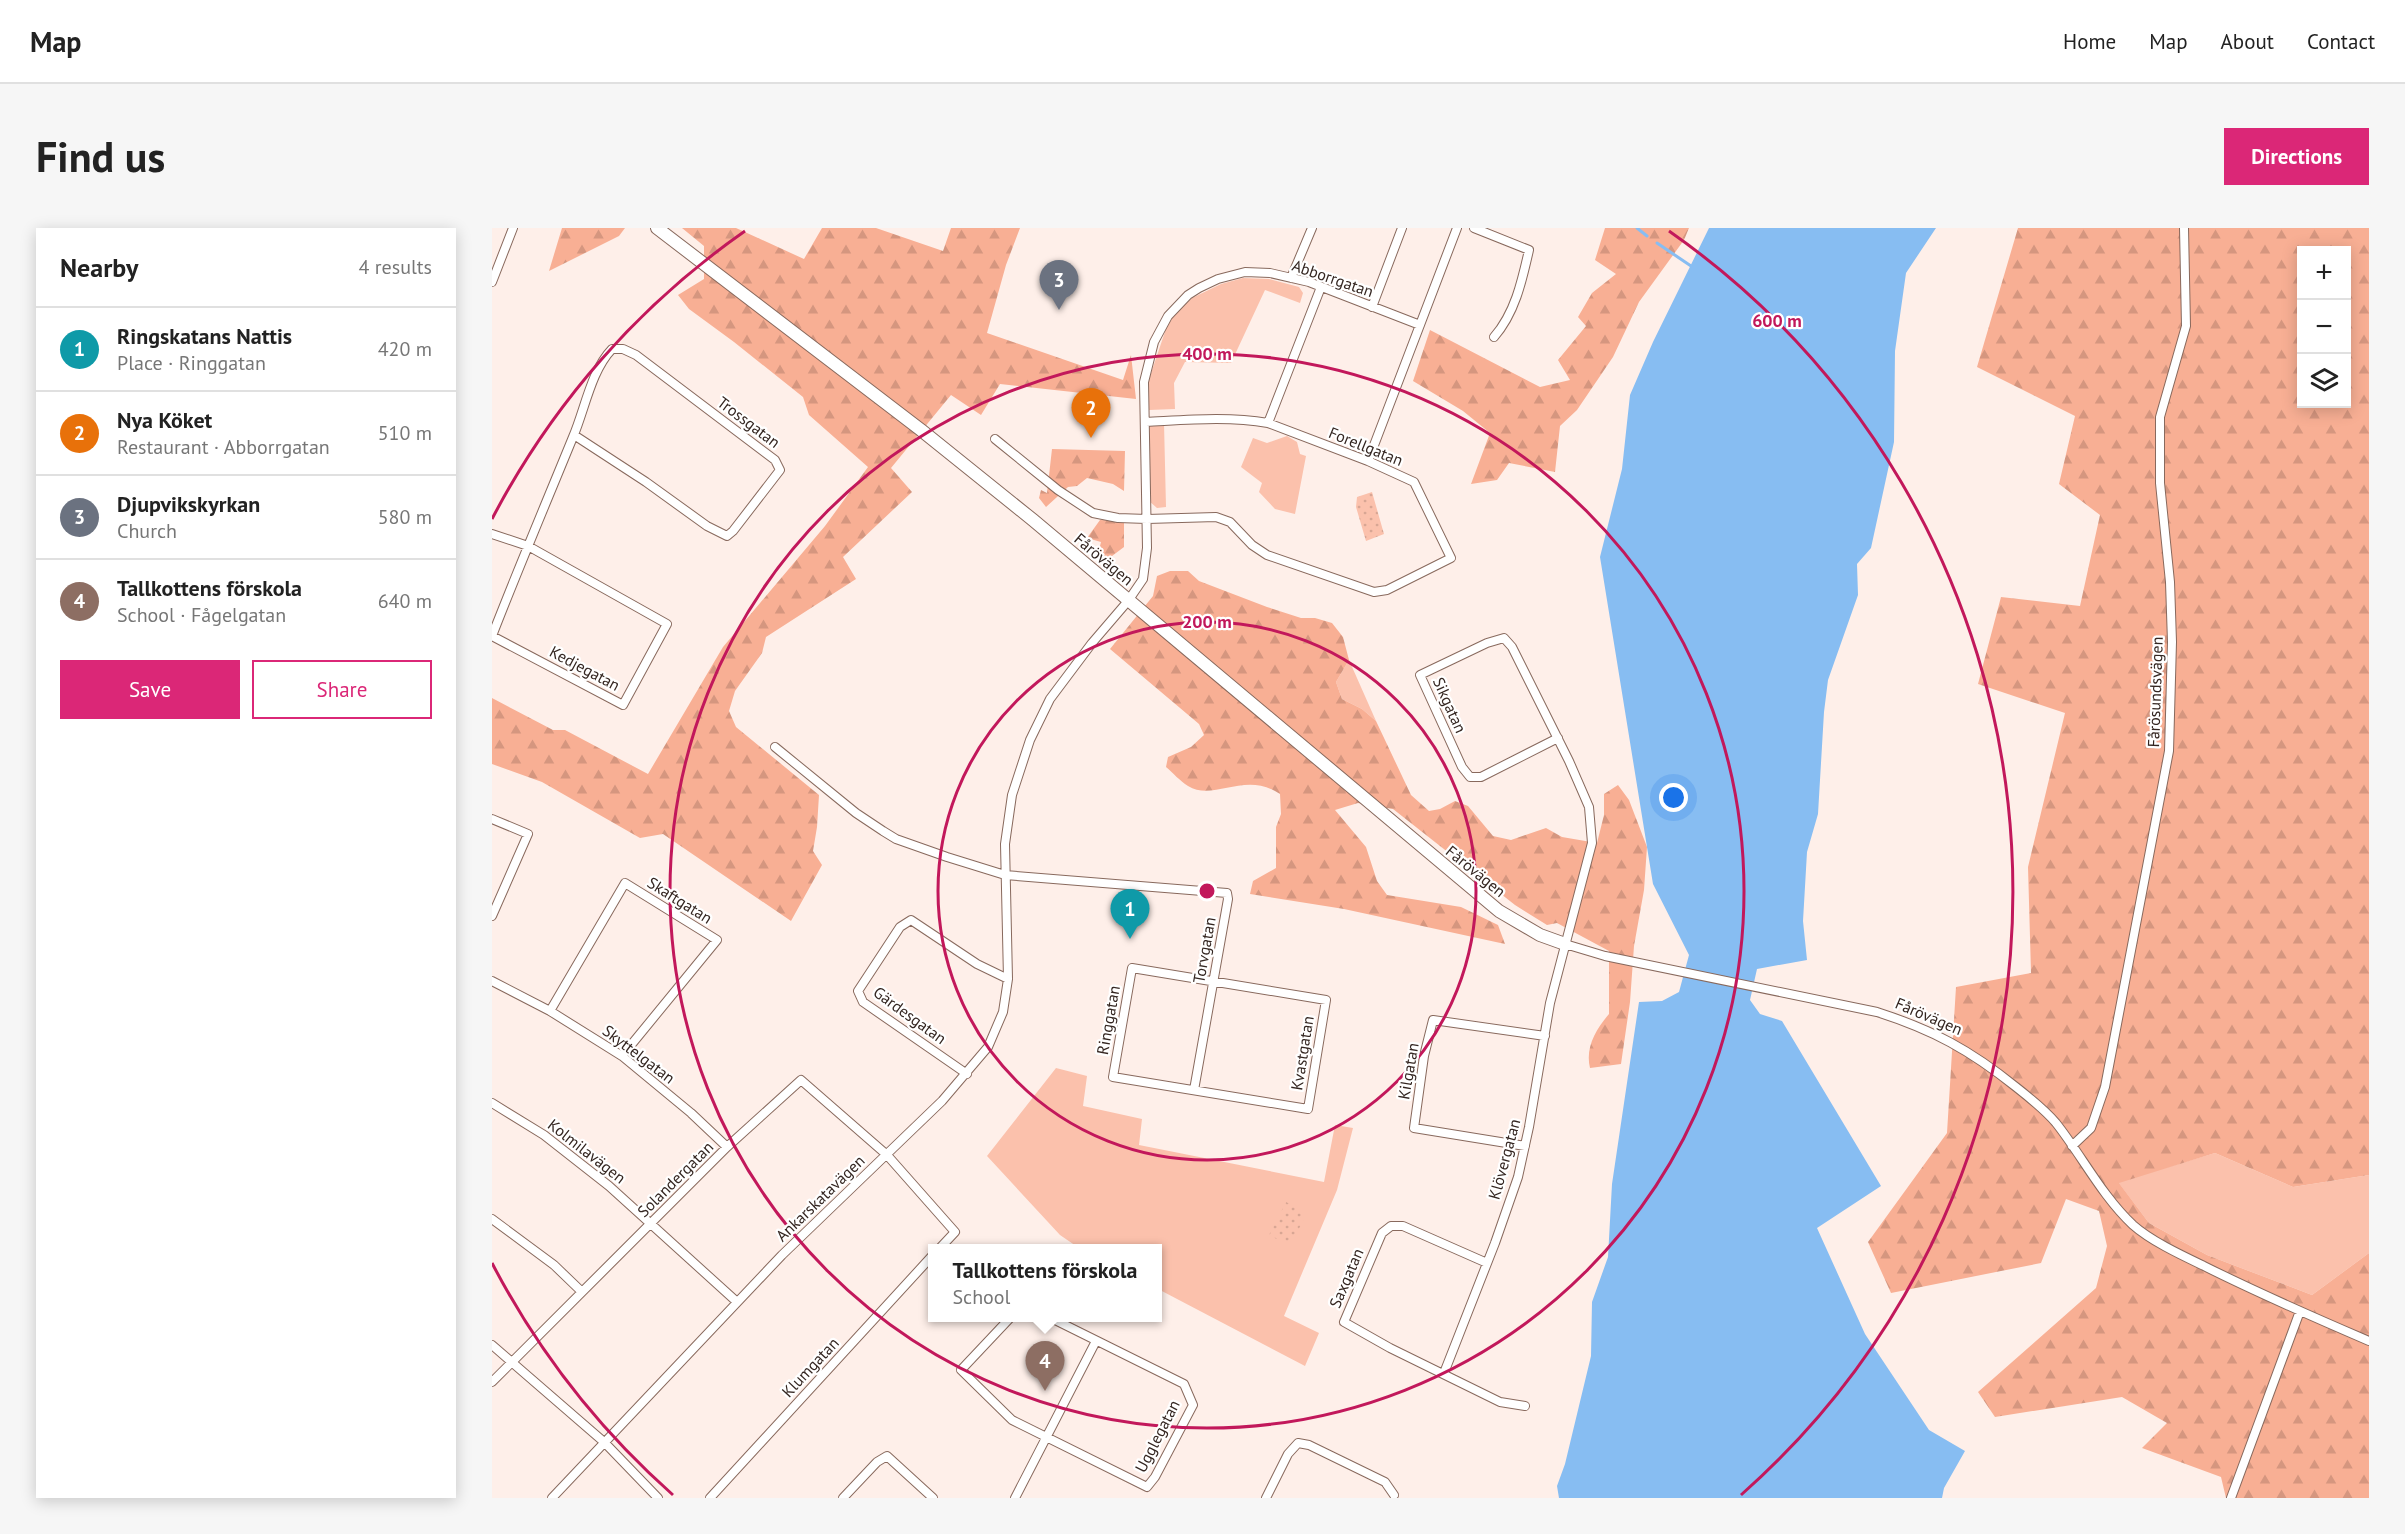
<!DOCTYPE html>
<html lang="en">
<head>
<meta charset="utf-8">
<style>
	body { margin:0; font-family:"PT Sans",sans-serif; background:#f6f6f6; color:#222 }
	.controls { position:absolute; right:18px; top:18px; display:grid; overflow:hidden; border-radius:0px; box-shadow:0 3px 15px #0003 }
	.controls button { width:54px; height:54px; display:grid; place-items:center; padding:0; border:0; border-bottom:2px solid #e0e0e0; background:#fff; color:#222; font:30px sans-serif }
	.you { position:absolute; left:1182px; top:570px; width:21px; height:21px; margin:-15px; border:4px solid #fff; border-radius:50%; background:#1a73e8; box-shadow:0 0 0 9px #1a73e833 }
	.badge { display:grid; place-items:center; width:39px; height:39px; border-radius:50%; background:#db2777; color:#fff; font-size:20px; font-weight:700 }
	.pin { position:absolute; translate:-50% -50px; filter:drop-shadow(0 2px 3px #0008) }
	.pin::after { content:''; position:absolute; top:32px; width:21px; height:18px; background:inherit; clip-path:polygon(0 0,100% 0,50% 100%) }
	.popup { position:absolute; left:436px; top:1016px; width:234px; height:78px; box-sizing:border-box; display:grid; place-content:center; border-radius:0px; background:#fff; filter:drop-shadow(0 2px 4px #0005); font-size:20px; white-space:nowrap; color:#767676 }
	.popup b { font-size:22px; color:#222 }
	.popup::after { content:''; position:absolute; left:50%; top:100%; margin-left:-12px; border:12px solid transparent; border-top-color:#fff }
	.list { margin:0; padding:0; list-style:none }
	h2 { display:flex; justify-content:space-between; align-items:center; height:78px; margin:0; padding:0 24px; font-size:26px }
	h2 small { font-size:20px; font-weight:400; color:#767676 }
	.list li { display:grid; grid-template-columns:39px 1fr auto; gap:18px; align-items:center; box-sizing:border-box; height:84px; padding:0 24px; border-top:2px solid #e0e0e0 }
	.list b { display:block; font-size:22px; white-space:nowrap }
	.list p { margin:0; font-size:20px; white-space:nowrap; color:#767676 }
	.list em { font-size:20px; font-style:normal; color:#767676 }
	.actions { display:flex; gap:12px; padding:18px 24px }
	.actions a { flex:1; padding:14px 0; border:2px solid #db2777; border-radius:0px; text-align:center; font-size:21px; color:#db2777 }
	.actions .main { background:#db2777; color:#fff }
	.icon { flex:none; width:33px; height:33px; fill:none; stroke:currentColor; stroke-width:2; stroke-linecap:round; stroke-linejoin:round }
	.map { position:relative; flex:none; width:1877px; height:1270px; overflow:hidden; border-radius:0px }
	header { display:flex; align-items:center; gap:36px; box-sizing:border-box; height:84px; padding:0 30px; background:#fff; border-bottom:2px solid #e0e0e0 }
	header strong { font-size:28px }
	nav { display:flex; gap:33px; margin-inline-start:auto; font-size:21px }
	.intro { display:flex; align-items:center; justify-content:space-between; box-sizing:border-box; height:144px; padding:0 36px }
	h1 { margin:0; font-size:42px }
	.button { padding:15px 27px; border-radius:0px; background:#db2777; color:#fff; font-size:21px; font-weight:700 }
	main { display:flex; gap:36px; padding:0 36px }
	aside { flex:1; background:#fff; border-radius:0px; box-shadow:0 3px 15px #0003 }
	.map>svg:first-child { display:block }
	.grass { fill:#fbc1ac }
	.forest { fill:url(#forest-firs); fill-rule:evenodd }
	.park { fill:url(#park-dots) }
	.water { fill:#87bdf2 }
	.lines { fill:none; stroke-linecap:round; stroke-linejoin:round }
	.stream { stroke:#87bdf2; stroke-width:3 }
	.street-casing { stroke:#88695d; stroke-width:10 }
	.secondary-casing { stroke:#88695d; stroke-width:14 }
	.street { stroke:#fff; stroke-width:8 }
	.secondary { stroke:#fff; stroke-width:12 }
	.ring { fill:none; stroke:#c2185b; stroke-width:3 }
	.labels { text-anchor:middle; stroke-width:4.5; stroke-linejoin:round; paint-order:stroke }
	.street-label { font-size:16px; fill:#342621; stroke:#fff }
	.centre { fill:#c2185b; stroke:#fff; stroke-width:3 }
	.ring-label { font-size:18px; text-anchor:middle; font-weight:bold; fill:#c2185b; stroke:#fff; stroke-width:4.5; stroke-linejoin:round; paint-order:stroke }
</style>
</head>
<body>
<header>
<strong>Map</strong>
<nav><a>Home</a><a>Map</a><a>About</a><a>Contact</a></nav>
</header>
<div class="intro"><h1>Find us</h1><a class="button">Directions</a></div>
<main>
<aside>
<h2>Nearby<small>4 results</small></h2>
<ul class="list">
<li><span class="badge" style="background:#0f9aa8">1</span><div><b>Ringskatans Nattis</b><p>Place · Ringgatan</p></div><em>420 m</em></li>
<li><span class="badge" style="background:#e8710a">2</span><div><b>Nya Köket</b><p>Restaurant · Abborrgatan</p></div><em>510 m</em></li>
<li><span class="badge" style="background:#6b7280">3</span><div><b>Djupvikskyrkan</b><p>Church</p></div><em>580 m</em></li>
<li><span class="badge" style="background:#8d6e63">4</span><div><b>Tallkottens förskola</b><p>School · Fågelgatan</p></div><em>640 m</em></li>
</ul>
<div class="actions"><a class="main">Save</a><a>Share</a></div>
</aside>
<div class="map">
<svg width="1877" height="1270" viewBox="0 0 1877 1270">
	<defs>
		<pattern id="forest-firs" width="22" height="20" patternUnits="userSpaceOnUse" patternTransform="scale(1.5)"><rect width="22" height="20" fill="#f8af94"/><path d="M5 1l3.5 6h-7zM16 11l3.5 6h-7z" fill="#d5967f"/></pattern>
		<pattern id="park-dots" width="8" height="8" patternUnits="userSpaceOnUse" patternTransform="scale(1.5)"><rect width="8" height="8" fill="#fbc1ac"/><path d="M2 2h.1M6 6h.1" fill="none" stroke="#d8a694" stroke-width="1.8" stroke-linecap="round"/></pattern>
	</defs>
	<rect width="100%" height="100%" fill="#feefe9"/>
	<!-- grass -->
	<path class="grass" d="M751,50L777,51L807,59L811,65L808,75L773,62L739,135L693,134L682,155L683,181L657,182L655,157L677,92L700,70L729,56Z
		M672,195L674,279L665,280L657,273L656,199L661,196Z
		M795,208L805,214L808,226L814,228L803,286L783,281L767,264L770,255L749,239L761,210L775,215Z
		M857,432L884,493L870,481L850,471L844,454Z
		M564,840L595,848L591,878L650,891L647,917L832,954L843,897L861,900L845,962L792,1088L827,1105L813,1138L666,1061V1020H587L568,1007L495,928Z
		M1723,925L1801,959L1877,947V1025L1820,1067L1715,1027L1657,995L1626,954Z"/>
	<!-- forest -->
	<path class="forest" d="M70,0H133L127,8L57,43Z
		M190,0H244L312,31L330,0H384L451,23L459,0H528L514,37L495,105L631,152L639,127L644,171L508,156L489,187L459,167L399,240L420,264L351,329L364,351L274,409L270,425L243,463L237,483L244,499L327,567L325,599L321,623L330,637L299,693L171,606L148,610L50,554L0,536V470L61,502H73L156,546L231,419L333,298L376,239L317,187L311,169L242,114L197,81L186,67L212,51V18Z
		M1113,0H1197L1192,12L1147,74L1121,129L1085,182L1068,198L1063,244L1017,235L1005,252L979,256L998,205L971,183L921,153L938,102L1048,159L1078,152L1066,132L1094,98L1086,89L1100,65L1124,46L1103,32Z
		M1526,0H1877V947L1801,959L1723,925L1627,955L1657,995L1715,1027L1820,1067L1877,1025V1270H1734L1729,1249L1650,1220L1675,1195L1630,1169L1503,1189L1486,1164L1604,1060L1615,1018L1607,983L1574,971L1549,1035L1399,1065L1376,1014L1455,905L1464,759L1539,745L1536,639L1573,485L1486,456L1509,369L1588,378L1608,287L1567,256L1583,188L1485,139ZM1810,22H1854V176H1810Z
		M560,221L633,223L632,263L621,256L595,250L585,258L576,259L554,279L547,270L549,262L555,265Z
		M608,292L632,293V319L616,331L606,326L609,314L595,310Z
		M678,343H696L707,353L775,379L809,390H823L840,395L851,409L857,432L844,454L850,471L870,481L884,493L919,567L937,583L948,581L963,573L976,578L1001,608L1019,612L1054,600L1070,609L1105,615L1112,587V566L1126,557L1137,572L1155,619L1152,662L1142,718L1138,774L1129,836L1098,840C1093,820 1104,801 1117,786V723L1065,695L1055,697L1023,677L901,581L866,575L843,582L874,619L885,653L895,667L969,679L1006,697L1013,716L852,681L758,666L761,653L784,640V599L789,586L788,566C753,542 722,574 696,558C688,553 681,545 674,539L676,529L699,519L712,507L707,496L618,421L661,368L665,348Z"/>
	<!-- park -->
	<path class="park" d="M880,264L892,306L874,313L864,279L865,269Z
		M794,974L815,985L798,1018L777,1007Z"/>
	<!-- water -->
	<path class="water" d="M1217,0H1444L1414,45L1403,123L1402,214L1379,320L1365,336L1366,367L1336,452L1332,484L1326,586L1315,624L1311,693L1315,732L1265,741L1258,772L1268,786L1290,793L1389,958L1325,1000L1373,1106L1437,1202L1473,1223L1452,1260L1450,1270H1067L1065,1258L1073,1236L1099,1128L1100,1074L1116,1029L1120,956L1147,774L1170,773L1187,764L1197,727L1161,656L1108,329L1130,241L1138,167L1161,114Z"/>
	<g class="lines">
		<!-- stream -->
		<path class="stream" d="M1145,0L1155,8
			M1165,15L1199,38"/>
		<!-- street casing -->
		<g class="street-casing">
			<path id="street" d="M982,0L1037,22C1030,53 1023,85 1002,109
				M799,50L820,0
				M0,54L21,0
				M880,79L910,0
				M776,195L829,59
				M503,211L566,262L601,285L626,290L655,291L724,289L738,294L760,317L775,327L882,364L895,362L959,330L922,254L876,233L776,195C736,188 694,192 654,194
				M876,233L965,0
				M0,306L36,318L175,396L131,477L0,408C26,341 54,275 81,209C93,181 99,143 120,121H131L144,127L283,232L288,242L241,303L235,308L215,298L154,254L82,207
				M283,519L364,585L391,603L404,611L455,629L513,647L735,665L736,671L702,862
				M0,591L36,606L0,688
				M1073,716L1113,728L1385,784C1441,802 1478,822 1524,859C1538,870 1553,882 1564,895C1590,928 1610,968 1641,997C1659,1013 1689,1027 1712,1038C1766,1065 1821,1089 1877,1113
				M640,740L834,772L816,881L621,849Z
				M0,753L58,783L130,828L199,885L235,919
				M58,783L133,655L225,712L130,828
				M475,846L371,774L366,763L408,699L419,692L485,736L516,751
				M0,875L52,907L117,958L245,1074
				M1033,918L922,900L932,828L941,792L1053,808
				M1580,918L1599,900L1613,859L1677,523L1680,414L1678,354L1668,255V189L1694,98L1692,0
				M0,991L62,1037L89,1063
				M995,1035L911,998H899L890,1005L852,1094L898,1120L1008,1174L1033,1178
				M518,1090L469,1142L520,1192L655,1259L663,1249L701,1177L692,1156L559,1090
				M0,1117L112,1214L166,1270
				M952,1145L1003,1015L1026,949L1037,899L1058,775L1100,615L1097,579L1077,533L1020,419L1012,410L995,415L928,447L970,539L978,549H989L1066,510
				M0,1154L235,919L309,852L395,927L463,1004L448,1020
				M60,1270L290,1027L450,873L496,819L511,784L516,751L513,616L520,567L538,512L558,471L600,415L636,373L651,351L655,320L652,154L662,114L676,88L696,67L707,60L726,51L753,44L778,45L817,54L928,97
				M218,1270L440,1028
				M351,1270L385,1234L395,1228L441,1270
				M523,1270L604,1113
				M774,1270L796,1226L806,1215L817,1217L893,1254L902,1267
				M1739,1270L1808,1083"/>
		</g>
		<!-- secondary casing -->
		<g class="secondary-casing">
			<path id="secondary" d="M165,0L429,202L541,292L1007,683L1048,707L1073,716"/>
		</g>
		<!-- street -->
		<use href="#street" class="street"/>
		<!-- secondary -->
		<use href="#secondary" class="secondary"/>
	</g>
	<!-- distance rings -->
	<g class="ring">
		<circle cx="715" cy="663" r="269"/>
		<circle cx="715" cy="663" r="537"/>
		<path d="M181 1267A806 806 0 0 1 0 1035M0 291A806 806 0 0 1 253 3M1177 3A806 806 0 0 1 1249 1267"/>
	</g>
	<g class="labels">
		<!-- street labels -->
		<g class="street-label">
			<text transform="translate(841 50) rotate(19)" y="6">Abborrgatan</text>
			<text transform="translate(257 194) rotate(37)" y="6">Trossgatan</text>
			<text transform="translate(874 218) rotate(22)" y="6">Forellgatan</text>
			<text transform="translate(612 331) rotate(40)" y="6">Fårövägen</text>
			<text transform="translate(93 440) rotate(28)" y="6">Kedjegatan</text>
			<text transform="translate(1663 464) rotate(-88)" y="6">Fårösundsvägen</text>
			<text transform="translate(958 477) rotate(66)" y="6">Sikgatan</text>
			<text transform="translate(984 643) rotate(39)" y="6">Fårövägen</text>
			<text transform="translate(188 672) rotate(32)" y="6">Skaftgatan</text>
			<text transform="translate(712 722) rotate(-80)" y="6">Torvgatan</text>
			<text transform="translate(418 787) rotate(36)" y="6">Gärdesgatan</text>
			<text transform="translate(1437 788) rotate(23)" y="6">Fårövägen</text>
			<text transform="translate(616 792) rotate(-80)" y="6">Ringgatan</text>
			<text transform="translate(810 825) rotate(-81)" y="6">Kvastgatan</text>
			<text transform="translate(147 826) rotate(37)" y="6">Skyttelgatan</text>
			<text transform="translate(916 843) rotate(-80)" y="6">Kilgatan</text>
			<text transform="translate(95 923) rotate(38)" y="6">Kolmilavägen</text>
			<text transform="translate(1012 931) rotate(-75)" y="6">Klövergatan</text>
			<text transform="translate(183 951) rotate(-45)" y="6">Solandergatan</text>
			<text transform="translate(328 970) rotate(-44)" y="6">Ankarskatavägen</text>
			<text transform="translate(854 1050) rotate(-67)" y="6">Saxgatan</text>
			<text transform="translate(318 1139) rotate(-47)" y="6">Klumgatan</text>
			<text transform="translate(665 1208) rotate(-63)" y="6">Ugglegatan</text>
		</g>
	</g>
	<circle cx="715" cy="663" r="9" class="centre"/>
	<g class="ring-label">
		<text x="1285" y="99">600 m</text>
		<text x="715" y="132">400 m</text>
		<text x="715" y="400">200 m</text>
	</g>
</svg>
<div class="controls">
<button>+</button>
<button>−</button>
<button><svg class="icon" aria-label="layers" viewBox="0 0 24 24"><path d="M12 4l9 5-9 5-9-5zM3 14l9 5 9-5"/></svg></button>
</div>
<div class="you"></div>
<div class="pin badge" style="left:638px;top:711px;background:#0f9aa8">1</div>
<div class="pin badge" style="left:599px;top:210px;background:#e8710a">2</div>
<div class="pin badge" style="left:567px;top:82px;background:#6b7280">3</div>
<div class="pin badge" style="left:553px;top:1163px;background:#8d6e63">4</div>
<div class="popup"><b>Tallkottens förskola</b>School</div>
</div>
</main>
</body>
</html>
